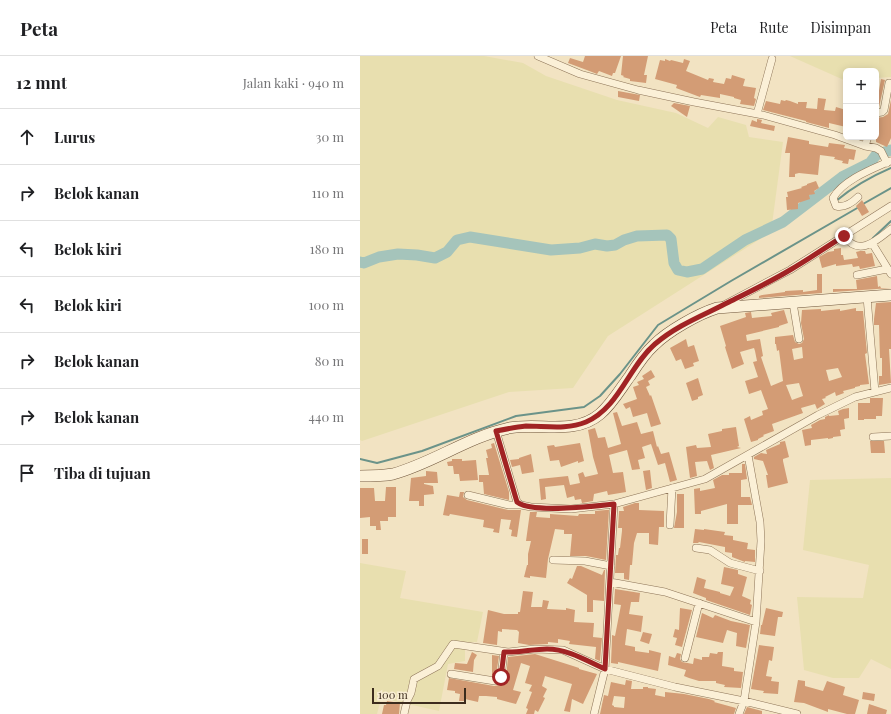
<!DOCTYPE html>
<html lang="id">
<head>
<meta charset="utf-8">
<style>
	body { margin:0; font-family:"Playfair Display",serif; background:#f2f2f2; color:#202124 }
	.controls { position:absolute; right:12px; top:12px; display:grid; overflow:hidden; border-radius:6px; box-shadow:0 2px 10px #0003 }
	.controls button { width:36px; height:36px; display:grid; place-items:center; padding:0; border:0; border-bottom:1px solid #e0e0e0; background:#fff; color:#202124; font:20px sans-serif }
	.scale { position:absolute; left:12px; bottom:10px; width:94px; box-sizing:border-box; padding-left:4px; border:2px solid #3c2c1d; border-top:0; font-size:11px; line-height:14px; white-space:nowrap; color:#3c2c1d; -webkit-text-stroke:3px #f8edd3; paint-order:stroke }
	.stop { position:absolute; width:12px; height:12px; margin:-9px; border:3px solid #a12324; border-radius:50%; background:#fff }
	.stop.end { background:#a12324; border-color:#fff; box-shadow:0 1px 4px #0008 }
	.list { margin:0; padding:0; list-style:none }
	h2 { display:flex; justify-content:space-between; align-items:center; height:52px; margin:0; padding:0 16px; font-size:17px }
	h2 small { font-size:13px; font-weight:400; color:#757577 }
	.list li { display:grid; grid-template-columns:26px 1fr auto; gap:12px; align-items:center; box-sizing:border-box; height:56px; padding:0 16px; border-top:1px solid #e0e0e0 }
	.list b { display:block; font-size:15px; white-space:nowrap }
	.list em { font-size:13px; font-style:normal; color:#757577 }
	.icon { flex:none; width:22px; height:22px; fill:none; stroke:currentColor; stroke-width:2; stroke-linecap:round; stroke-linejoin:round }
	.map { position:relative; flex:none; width:531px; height:658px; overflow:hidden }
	header { display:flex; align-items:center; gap:24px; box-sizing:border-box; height:56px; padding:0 20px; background:#fff; border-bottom:1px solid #e0e0e0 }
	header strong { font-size:19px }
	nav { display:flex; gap:22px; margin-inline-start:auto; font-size:14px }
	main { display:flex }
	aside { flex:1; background:#fff }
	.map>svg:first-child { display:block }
	.farmland { fill:#e8dfaf }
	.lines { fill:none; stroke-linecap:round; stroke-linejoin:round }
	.stream { stroke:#6b9389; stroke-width:2 }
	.river { stroke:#a5c4bb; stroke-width:11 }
	.building { fill:#d39c75; fill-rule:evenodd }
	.street-casing { stroke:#8d7458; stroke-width:8 }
	.secondary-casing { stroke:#6f553b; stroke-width:12 }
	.street { stroke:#fbf0d7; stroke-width:7 }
	.secondary { stroke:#fbf0d7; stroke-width:11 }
	.route { stroke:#a12324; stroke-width:5 }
</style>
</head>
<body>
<header>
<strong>Peta</strong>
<nav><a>Peta</a><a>Rute</a><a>Disimpan</a></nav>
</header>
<main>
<aside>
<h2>12 mnt<small>Jalan kaki · 940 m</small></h2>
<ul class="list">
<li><svg class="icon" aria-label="ahead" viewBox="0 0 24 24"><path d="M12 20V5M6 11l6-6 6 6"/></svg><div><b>Lurus</b></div><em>30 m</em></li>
<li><svg class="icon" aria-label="right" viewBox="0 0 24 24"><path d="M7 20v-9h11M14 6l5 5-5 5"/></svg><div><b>Belok kanan</b></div><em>110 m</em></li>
<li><svg class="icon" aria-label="left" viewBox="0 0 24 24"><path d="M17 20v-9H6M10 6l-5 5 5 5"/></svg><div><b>Belok kiri</b></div><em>180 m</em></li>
<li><svg class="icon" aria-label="left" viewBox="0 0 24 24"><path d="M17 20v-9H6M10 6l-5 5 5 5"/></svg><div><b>Belok kiri</b></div><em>100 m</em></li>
<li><svg class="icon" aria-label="right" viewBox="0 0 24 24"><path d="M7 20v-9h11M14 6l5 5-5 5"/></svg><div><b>Belok kanan</b></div><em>80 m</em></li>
<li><svg class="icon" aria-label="right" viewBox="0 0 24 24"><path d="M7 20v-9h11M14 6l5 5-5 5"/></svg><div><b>Belok kanan</b></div><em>440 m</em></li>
<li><svg class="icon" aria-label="arrive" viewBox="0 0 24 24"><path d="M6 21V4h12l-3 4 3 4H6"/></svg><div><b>Tiba di tujuan</b></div></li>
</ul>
</aside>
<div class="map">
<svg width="531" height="658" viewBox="0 0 531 658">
	<rect width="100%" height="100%" fill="#f2e3c2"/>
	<!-- farmland -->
	<path class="farmland" d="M0,0H124L163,7L186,20L257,44L316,57L348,72L358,61L386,69L389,81L423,86L411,176L248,280L213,332L149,336L2,385L0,384Z
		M430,0H531V21L516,22V15H486V24H484Z
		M531,422V613L511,603L499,622H473L444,614L437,541L503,542L509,509L443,494L450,424Z
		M0,507L46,515L40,542L123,556L117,586H105V605L88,608L79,655L21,642L17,658H0Z"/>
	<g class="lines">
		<!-- stream -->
		<path class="stream" d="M476,145C494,130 510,121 531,112
			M503,148L531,132
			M514,184L513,182L531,165
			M0,403L17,407L62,395L156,360L224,351L240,340L260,318L298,269L371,225L499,151"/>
		<!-- river -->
		<path class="river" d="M0,206L4,207L19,201L38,198L57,199L75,202L87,196L97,184L110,181L191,194L220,192L235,188L247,190L255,189L264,184L277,180L307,179L311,183L314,207L318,214L327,216L342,213L385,184L423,166L482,121L510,107L516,99L531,94"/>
	</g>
	<!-- building -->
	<path class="building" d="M225,0H261L255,17H253L252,20L239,15L237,18L232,16L208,7L210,2L223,6Z
		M263,0H288L284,19H287L286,27L270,25V23L263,21L264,20L261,19Z
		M305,3L310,5L311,4L323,7L324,3L330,5L326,15L348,24L349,22L354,23L353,26L364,28L366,22L371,23L372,19L385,23L383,30L396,32L394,42L396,43L394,50L380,48L381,44L374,42V41L360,38V42L341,39L340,41L316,32L317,29L295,23L300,4L305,5Z
		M521,23L525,24L519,51L516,52Z
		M258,35L280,39L279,45L258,41Z
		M458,42L466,43L464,54L475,55L476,51L486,54V71L469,67V72L446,66V65L403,54L406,45L420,48L421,44L425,45L426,44L430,45L438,48V46H447L446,52L457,53Z
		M531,44V82L527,91L516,86V62L523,61L528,58Z
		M314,47L330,50L327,61L311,50Z
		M397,63L402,64L401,67L415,70L414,75L390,70L392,64L397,66Z
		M428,81L449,85V88L468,91L469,87L485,89L484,92L496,94L494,104L489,103L488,108L482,107L483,105L474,103L475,101L460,99L458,119L439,117L435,118V121H429L430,97H425Z
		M456,125L459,132L454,135L455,138L449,139L450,143L438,147V153L427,154L426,141H428L427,136L442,132L441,131L447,129V128Z
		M502,144L509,156L502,160L496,150Z
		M481,192V199H483L484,204L498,202L496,196L500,195H505L506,198L512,197L515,210L500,213L499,210L493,211L492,208L476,210V208L462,212L459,201L468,196L474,195V193Z
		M457,218H462V237L399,242V240L402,239L425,236V235L443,234V236L457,234Z
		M517,220L518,231L520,230L521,232H531L473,236V233H497L496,224Z
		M531,246V293H529L531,327L519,329V320H522V302H520L519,269H514V263L516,247Z
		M496,252V255H503L507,297L505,298L509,328L500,329V330L495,331V332L483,335L484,337L476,340L475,336L465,341L466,342L462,343L465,348L457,353L455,348L441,352L443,357L412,368L414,375L403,379L404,380L398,383V384L391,386L384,363L390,360L391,364L403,359L402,355L408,353L401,334L389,338L385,325L398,321L393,306L397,305L395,295L394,292L380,296L384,308L372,313L365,291L366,290L360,270L386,261L385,257L391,256L392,262L412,260L411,257L424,254L428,267L419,270V271L386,279L387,285L400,283L403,300L401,301L411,330L423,325L419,294L417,295L416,288H415V281L433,279L435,286L439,288L442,287L444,283L441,267L442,254L461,253V255L480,253V255ZM442,291L443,302L434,304L432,293ZM478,312L482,321L469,325L466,314ZM439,327L443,340L432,344L426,329Z
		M326,283L328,291L334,289L339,305L333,307L334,310L325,313L321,303L316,305L310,292Z
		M291,314L295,321L288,325L290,329L286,331L290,340L291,339L301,368L291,371L287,357L273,361L270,351L266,353L263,348L277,343L273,331L279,329L277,326L284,323L282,320Z
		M338,322L343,339L338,341V343L332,345L326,327Z
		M510,342H523L522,360H516V363H504V364H498V347H510Z
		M489,352V362L484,363L485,373L480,374L481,380L473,381V382L468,383V382L451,384V389L445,390L442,374L452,372L451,369L460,364L465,363V361L469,359V360L479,359L478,355L483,353Z
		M257,356L262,370L277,366L281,378L293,375L297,391L298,390L301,398L309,396L317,424L310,426L305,407L298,409L291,388L282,391L285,402L278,404L280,413L272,414L267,394L249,399L253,417L263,416L266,436L248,439L247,435L234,438L233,445L222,447L221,443L215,444L214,440L207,442L204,429L185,431L186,443L181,444L179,423L208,420L210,429L220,427L218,418L223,416L225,421L238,418L233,401L228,374L235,372L238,382L245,381L248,392L261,388L253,357Z
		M376,371L379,390L377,391L381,392L351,399L354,412L350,414L347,405L335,406L337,420L330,422L326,391L336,389L337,392L351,391L348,378L362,375V373Z
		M425,385L429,401L423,403V405L428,427L408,432L406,419H408L403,405L394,403V401L401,397L407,398L406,394L420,388V386Z
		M510,385H524L525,397H511Z
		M134,387L149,436V444L124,438L123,426H119V419H129L126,402H128L126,394L132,392L131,388Z
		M220,387L224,405L218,407V405L201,411L199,404L190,405L187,390L194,389L195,391Z
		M171,398L174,416L162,418L160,409L152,411L150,404L159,403V402Z
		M92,403H102V405L116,404L118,424L100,425L99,418H94L93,410H88L87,406L92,405Z
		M382,408H385L387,423L381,424V441H390L392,449H378V468H367V448L341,455V458H335L334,433L340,432V435L355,432L353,424L362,419H369V417H382Z
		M290,414L292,432L286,434L283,415Z
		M66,415L77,416L78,427H64V428L73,430L74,438L64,439V450H59V445H49L51,422L66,420Z
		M26,431H36V461H28V465H20L21,474H16V470H10V461L0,462V432H14L15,445H25Z
		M100,436H104L103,441L107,444L148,454H161L157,481L151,480L152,474L149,473L151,464L141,463L139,477L133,476L134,473L123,471L124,464L90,458L89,460L83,459L87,439L99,441Z
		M317,438H324V472H314L317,456Z
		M275,447H279V454L304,455V471H299L298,489L289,488V477H277L274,487L272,509H270L269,524L264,523V517H255L256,499H258L259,492H260L262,475V472H258L259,455H264L263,451Z
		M246,454H249L246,504L226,500H210L212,478H204V474L195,473L188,503L186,522L170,520V522L164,521L167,509H168V498L171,485H166L170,456H177L176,461L190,462V458L218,460L219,458H235V455Z
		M335,473L344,474V473L365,476L364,479L373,480V484L388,487L387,493L395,494V506L385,505V506L372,501V497L365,496V491L339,486L338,487H333Z
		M2,483H8V498H2Z
		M217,510H221L242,519L244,514H245L244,545L233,544V556H227V539L207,527L210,522L212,523Z
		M364,511L378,514V518L387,521L382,540L391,544L390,548L392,549L390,559L346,544V542L333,537L337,521L346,524L344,532L360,536V537L370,540L374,531L361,528Z
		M255,533L280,537L279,546H271L269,558L283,560L281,576L267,573L265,589L275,591V595L289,597V594L301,597L298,615L258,606V608L251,607L252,583V579L255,580L261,549L254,548Z
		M163,535L173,536L171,551H182L183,544L189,545L187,553L206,554V552L215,554L214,566L234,567L233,581L242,582L240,605L235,603L236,591L209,588L210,585L198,583V587L188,586V588L169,589L158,587L159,576L157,574L142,573V576L138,575L137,589L123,587L128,554L144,558H158V556H160Z
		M320,552L332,554L322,591L315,589L317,582L313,581L315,573L319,574Z
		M406,552L423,556L422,561H418L415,580L400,578L401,569H402Z
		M342,557L353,562L355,559L371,565L390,569L386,592L376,590L377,577L367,574L363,587L336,581Z
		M283,576L292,578L289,588L280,585Z
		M399,589L414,591L412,605L409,604L406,620L412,621L411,625L419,626L418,638L403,637L404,635L391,633Z
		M112,596L117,599L114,604L113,616L94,613L95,607L107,608Z
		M358,596H363L362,610L374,612V615L383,616L381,632L364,631L365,629L356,627V625H339L329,622L324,620L326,614L308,609L309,600L315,602L317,597L321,598L320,603L322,606L333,608L334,602L342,604V601H349L350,597L357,598Z
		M175,598L213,610L219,612V613L237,618L223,648L212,643L210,656L204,655L212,628L185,620L182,630L187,633L183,641L185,642L178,656L175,654L174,658H166L168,653L166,652L172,636L169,635L172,629L165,627L170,610L161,607L153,634L161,636L156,648L137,643V641L126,640H119L118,646L105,643V645H99L100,638L95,637V635L87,634L89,622L134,630L140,629L146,622L148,601Z
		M132,599L139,600L136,619L135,620L132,619Z
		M266,624L272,625L271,633H283V631H288V632L296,633L295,639L305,641V636L324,638L349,643L355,645L354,646L376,652L374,658H240L244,639L248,640L251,626L265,629ZM254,640L265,641L264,652L254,651V650L252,649Z
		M438,624L445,625V630L463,635L467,625L485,631L483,639L499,644L495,658H487L468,653V656L444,647L434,646Z
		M503,636L515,638L514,645L502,643Z
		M27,645L40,647L39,658H22L24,649H26Z
		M509,648L527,654L526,658H507Z
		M387,651L402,655V658H384Z"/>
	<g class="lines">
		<!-- street casing -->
		<g class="street-casing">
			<path id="street" d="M178,0L220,18L278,34L334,46L403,59L475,79L505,90L516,92L521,95L527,107
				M516,57L522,56L524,54L529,27
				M397,58L412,3
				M505,90L508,81
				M498,141C492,147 485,152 476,150L473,142C483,124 512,113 530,105
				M484,180C499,201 516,185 531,173
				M512,187L531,218
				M497,219L527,213
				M507,241L515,336
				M433,247L439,283
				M362,250L430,214L531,150
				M136,375L157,446L161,449L171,451L211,453L254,448L345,423L458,359L495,341L531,332
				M513,381L531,380
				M108,439L149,449H161
				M310,469L312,432
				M336,492L350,494L370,507L400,515
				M193,504L225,505L251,510
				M250,526L305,536L396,566
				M325,602L339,547
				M91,618L135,625L139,624L141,621L144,596
				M44,658L47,645L51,637L54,623L78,610L93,588L148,596L175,593L203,594L245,613L315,631L384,645L437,658
				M234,658L245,613L254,448
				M379,658L384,645L396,566L401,485L400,466L388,399"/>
		</g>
		<!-- secondary casing -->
		<g class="secondary-casing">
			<path id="secondary" d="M0,420C11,420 23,420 33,418C73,407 108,381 149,372C179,366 214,380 240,358C252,348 261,332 270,320C277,309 284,298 294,289C308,275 338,258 357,252L531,239"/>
		</g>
		<!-- street -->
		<use href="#street" class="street"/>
		<!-- secondary -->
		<use href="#secondary" class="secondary"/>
	</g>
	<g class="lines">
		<!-- route -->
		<path class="route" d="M141,621L144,596C158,597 173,593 187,593C208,593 227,605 245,613L254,448C234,450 172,458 157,446L136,375C146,373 156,371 166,370C186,370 207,374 226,366C259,352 269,310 295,288C317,269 344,259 369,246C389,236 410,226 430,214C449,203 466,191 484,180"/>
	</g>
</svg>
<div class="controls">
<button>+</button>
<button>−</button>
</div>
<div class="scale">100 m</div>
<div class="stop" style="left:141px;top:621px"></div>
<div class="stop end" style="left:484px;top:180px"></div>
</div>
</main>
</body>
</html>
